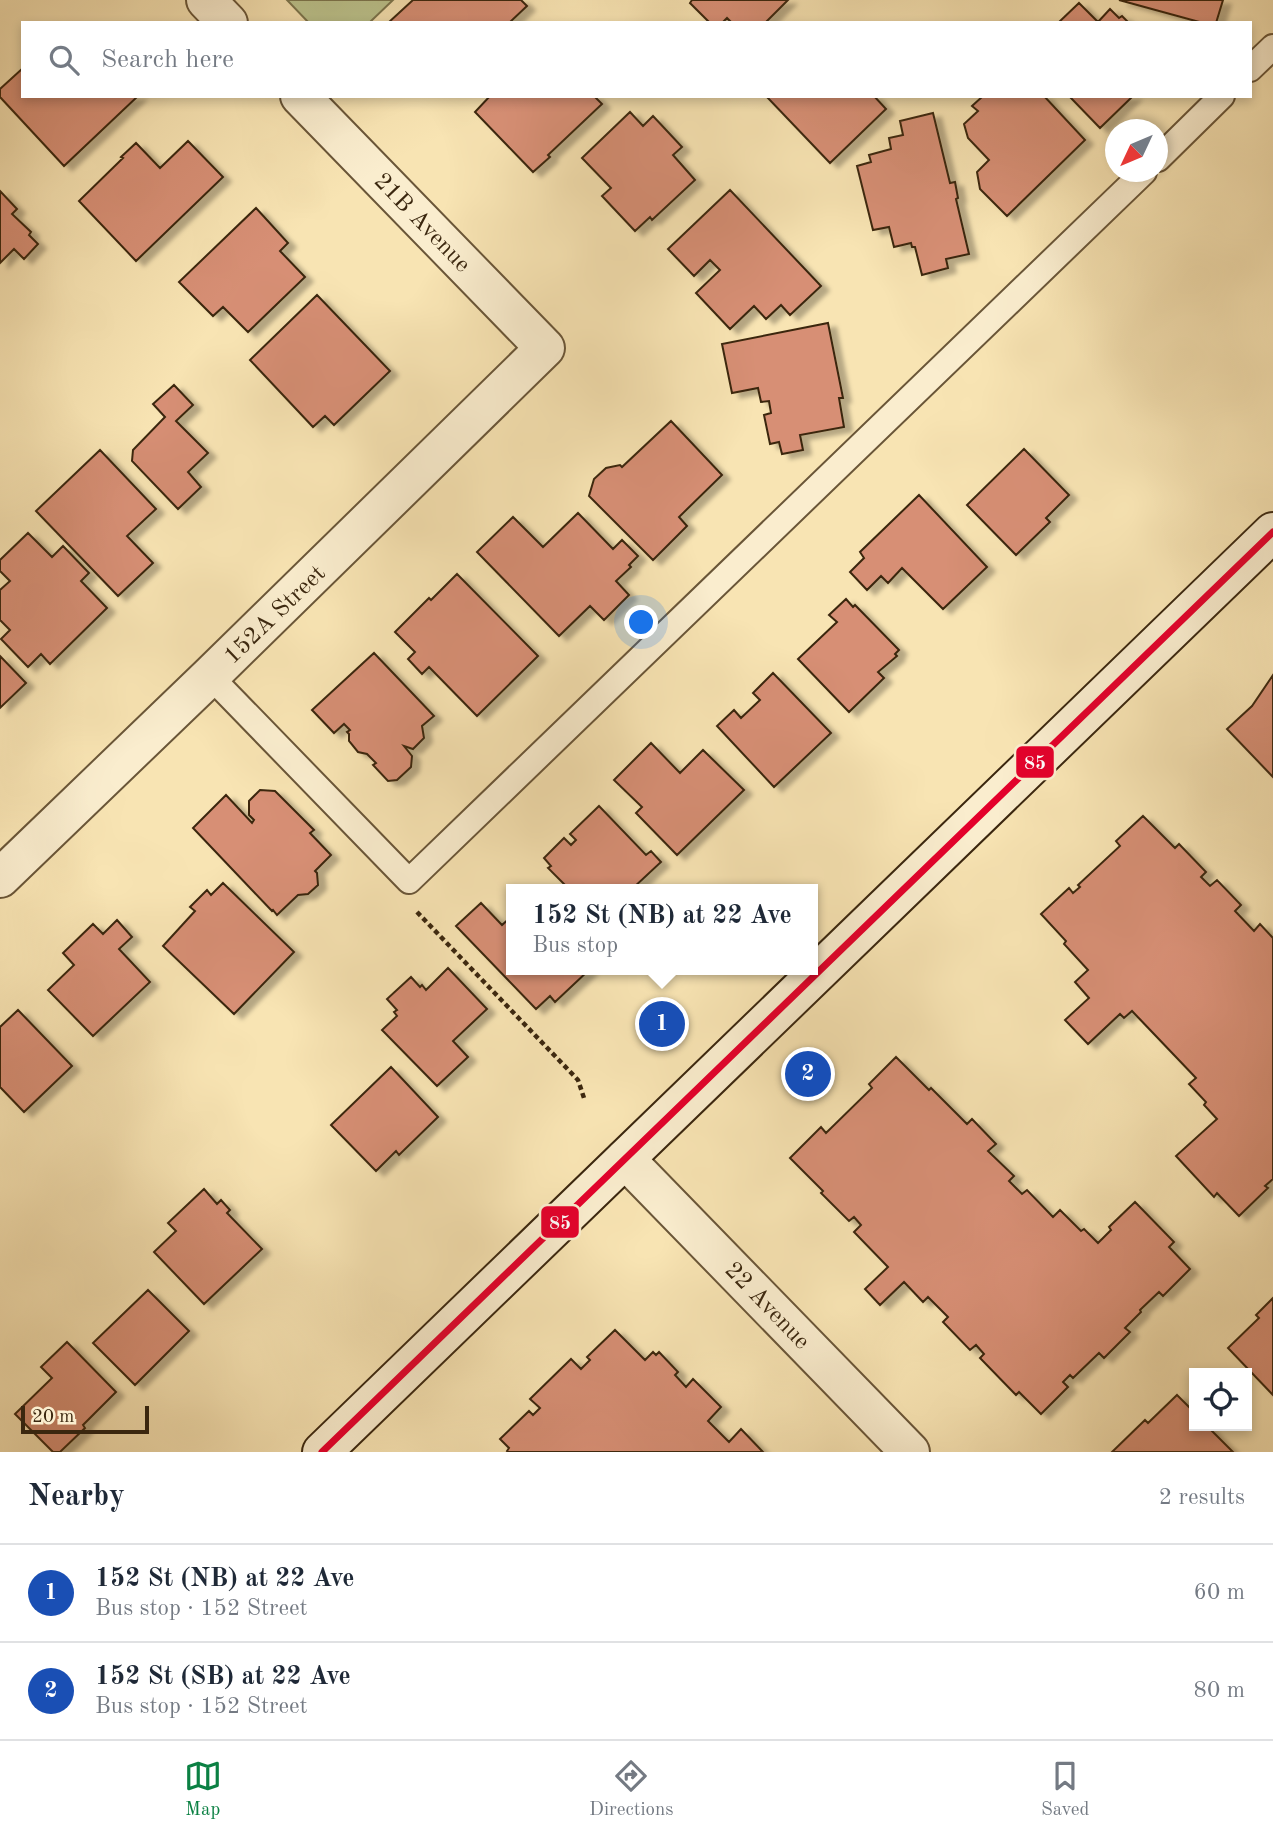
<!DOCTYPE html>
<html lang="en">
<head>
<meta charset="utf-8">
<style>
	body { margin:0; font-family:"Old Standard TT",serif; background:#f2f2f3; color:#1f2937 }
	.controls { position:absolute; right:21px; bottom:21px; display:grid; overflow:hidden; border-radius:0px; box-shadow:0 4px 10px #0003 }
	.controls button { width:63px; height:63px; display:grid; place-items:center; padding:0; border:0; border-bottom:2px solid #e0e1e3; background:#fff; color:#1f2937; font:35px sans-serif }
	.compass { position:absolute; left:1105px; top:119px; width:63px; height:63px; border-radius:50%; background:#fff; box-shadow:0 4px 10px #0003; rotate:226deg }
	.scale { position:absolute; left:21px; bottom:18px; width:128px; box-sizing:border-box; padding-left:7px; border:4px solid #3b270f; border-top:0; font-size:19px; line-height:24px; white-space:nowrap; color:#3b270f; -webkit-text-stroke:5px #faedce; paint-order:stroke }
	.you { position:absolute; left:642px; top:623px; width:24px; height:24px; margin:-18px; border:5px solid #fff; border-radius:50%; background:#1a73e8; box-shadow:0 0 0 10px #1a73e833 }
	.badge { display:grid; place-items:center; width:46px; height:46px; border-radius:50%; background:#0b8043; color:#fff; font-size:23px; font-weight:700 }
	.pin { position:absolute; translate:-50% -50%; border:4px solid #fff; box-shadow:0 2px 7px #0006 }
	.popup { position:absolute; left:506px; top:884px; width:312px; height:91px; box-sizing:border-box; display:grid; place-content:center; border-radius:0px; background:#fff; filter:drop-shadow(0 2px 5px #0005); font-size:23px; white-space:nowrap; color:#747a83 }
	.popup b { font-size:26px; color:#1f2937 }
	.popup::after { content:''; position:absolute; left:50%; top:100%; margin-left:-14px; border:14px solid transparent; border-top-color:#fff }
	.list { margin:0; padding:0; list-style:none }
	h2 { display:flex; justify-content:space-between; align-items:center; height:91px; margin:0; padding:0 28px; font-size:30px }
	h2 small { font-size:23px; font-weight:400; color:#747a83 }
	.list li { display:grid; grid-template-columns:46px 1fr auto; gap:21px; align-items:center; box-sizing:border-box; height:98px; padding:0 28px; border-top:2px solid #e0e1e3 }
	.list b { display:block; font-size:26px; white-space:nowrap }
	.list p { margin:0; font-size:23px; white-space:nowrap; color:#747a83 }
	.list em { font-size:23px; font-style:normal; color:#747a83 }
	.icon { flex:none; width:38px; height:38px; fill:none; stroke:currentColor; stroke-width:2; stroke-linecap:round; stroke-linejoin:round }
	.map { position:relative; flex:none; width:1273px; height:1452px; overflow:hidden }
	.search { position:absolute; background:#fff; box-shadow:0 4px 10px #0003; left:21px; right:21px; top:21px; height:77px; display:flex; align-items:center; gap:18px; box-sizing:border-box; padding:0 24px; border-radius:0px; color:#747a83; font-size:26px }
	.sheet { height:287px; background:#fff }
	nav { display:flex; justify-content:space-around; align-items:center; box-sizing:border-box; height:98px; border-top:2px solid #e0e1e3; background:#fff; font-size:19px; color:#747a83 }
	nav a { display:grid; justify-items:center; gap:4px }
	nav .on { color:#0b8043 }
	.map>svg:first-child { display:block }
	.green { fill:#bcc48e; stroke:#7c764e; stroke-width:2 }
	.building { fill:#d78f75; stroke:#3b270f; stroke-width:2; filter:url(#shadow) }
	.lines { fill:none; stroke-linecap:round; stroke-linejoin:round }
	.service-casing { stroke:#6a5638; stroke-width:28 }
	.minor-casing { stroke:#6a5638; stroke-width:42 }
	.secondary-casing { stroke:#3b270f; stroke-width:42 }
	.path { stroke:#3b270f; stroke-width:4.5; stroke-dasharray:5 3.5; stroke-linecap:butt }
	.service { stroke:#faedce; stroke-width:24 }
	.minor { stroke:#faedce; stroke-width:38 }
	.secondary { stroke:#faedce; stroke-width:38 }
	.bus-1-casing { stroke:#faedce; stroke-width:12 }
	.bus-1 { stroke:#e4002b; stroke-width:7 }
	.labels { text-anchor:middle; stroke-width:6; stroke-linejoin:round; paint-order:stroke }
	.street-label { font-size:24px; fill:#3b270f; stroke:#faedce }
	.line-badge { stroke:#faedce; stroke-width:2.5 }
	.badge-label { font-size:19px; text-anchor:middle; font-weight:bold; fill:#fff }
</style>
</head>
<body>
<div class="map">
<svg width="1273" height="1452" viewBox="0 0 1273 1452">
	<defs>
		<filter id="shadow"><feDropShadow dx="8" dy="4.5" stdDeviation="2" flood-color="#0004"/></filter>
	</defs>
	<rect width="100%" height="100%" fill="#f8e4b3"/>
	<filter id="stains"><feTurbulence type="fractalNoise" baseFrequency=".00286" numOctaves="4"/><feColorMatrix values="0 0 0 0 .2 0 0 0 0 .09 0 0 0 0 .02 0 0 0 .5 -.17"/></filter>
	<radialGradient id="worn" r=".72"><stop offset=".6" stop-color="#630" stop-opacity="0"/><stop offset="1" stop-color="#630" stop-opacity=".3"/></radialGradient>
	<!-- green -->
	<path class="green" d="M287,0H393L369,23H309Z"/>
	<!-- building -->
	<path class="building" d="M413,0H521L527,6L509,23H388Z
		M692,0H788L765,23H732L727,18L722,23H710L690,3Z
		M1119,0H1223L1216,23H1203Z
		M1079,3L1098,22L1110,9L1119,18L1122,16L1129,23H1058Z
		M23,68V96H138L64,166L0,97V89Z
		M490,96H594L602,104L548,155L550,157L533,172L475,112Z
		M766,96H874L886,109L830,163Z
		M983,96H1044L1085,140L1007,216L980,189L977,172L989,160L968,138L964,124L978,111L972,106Z
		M1069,96H1133L1100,128Z
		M630,112L643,126L653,116L682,147L673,155L695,180L652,220L650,217L635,231L602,196L611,188L582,158Z
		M933,113L950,183L955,182L958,198L956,199L969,254L946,259L948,268L922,275L915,247H912L911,243L894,247L889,227L873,230L857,166L871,162L869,155L891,149L889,138L903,135L900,121Z
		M188,141L223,177L136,261L79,201L123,158L121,157L136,143L160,168Z
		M730,190L821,286L790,315L781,305L766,319L754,306L730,329L696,293L720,270L710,260L694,276L668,249Z
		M0,191L17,209L12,214L31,232L29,235L38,244L24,259L14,249L0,263Z
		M256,208L288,243L280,251L305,277L248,332L223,307L213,316L179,282Z
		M317,295L390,371L334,425L325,416L313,427L250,360Z
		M828,323L843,398H839L844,427L800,435L803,450L782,454L779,442L770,444L764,415L771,413L769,401L761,402L758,388L732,393L722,344Z
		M174,385L193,405L176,421L208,453L188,472L201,487L178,509L132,461L133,450L165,417L153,404Z
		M671,421L722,475L679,517L687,526L653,560L589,496L594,479L606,468L620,465L622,467Z
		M1024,449L1069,495L1046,518L1050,522L1016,555L967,505Z
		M100,450L156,509L127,536L153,563L118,596L36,511Z
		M919,495L987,567L943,609L902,568L888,583L881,576L867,590L850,572L864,558L860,552Z
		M578,513L613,549L622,540L638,556L629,565L631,567L616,581L629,595L604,620L590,606L559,636L477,552L513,517L543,547Z
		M28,533L52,557L63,546L89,573L81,581L107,608L50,664L41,654L28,667L1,639L10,630L0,620V590L10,581L0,571V560Z
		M457,574L538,656L477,716L429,667L422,674L408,659L415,652L395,632L429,598L431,600Z
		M846,599L853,607L855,605L899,650L895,654L897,656L878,672L884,678L849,712L798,659L837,622L829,615Z
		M374,653L434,716L422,726L424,738L413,749L404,746L412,756L411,767L397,780L388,781L373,765L376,763L367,754L358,752L349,741V734L347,732L350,730L344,724L334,733L312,710Z
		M0,656L26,683L0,708Z
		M773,673L831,733L774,787L717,726L734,710L741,718L760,700L753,693Z
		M1273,675V777L1227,729L1252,706Z
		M651,743L680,773L703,750L744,790L677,855L636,813L642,807L614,780Z
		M260,790L275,791L314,830L310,833L331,855L315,871L317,873L318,885L308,894L298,895L277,915L273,910L272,911L193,828L226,795L252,823L254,820L249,815V801Z
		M599,806L646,855L651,851L661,862L632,889H569L548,868L551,866L544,858L564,838L571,845L576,840L570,834Z
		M1143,816L1175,848L1179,844L1206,872L1201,877L1210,886L1217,880L1241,905L1235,911L1254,931L1260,924L1273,938V1179L1265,1186L1268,1188L1239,1216L1217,1193L1214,1197L1176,1156L1217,1119L1204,1105L1206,1102L1189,1084L1196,1078L1132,1011L1124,1018L1120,1014L1088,1044L1065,1020L1089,998L1075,982L1088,970L1064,944L1066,941L1041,914L1069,888L1073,893L1080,887L1078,885L1120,846L1116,841Z
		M223,883L294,952L234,1014L163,946L195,911L190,907L207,890L211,895Z
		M481,903L502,925L512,916V970H589L555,1002L550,996L536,1009L456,926Z
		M117,920L132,937L119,949L150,982L93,1036L48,990L74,965L63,953L93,924L103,934Z
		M448,968L487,1009L453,1041L468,1057L437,1086L382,1030L397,1016L394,1012L397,1010L387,999L411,977L420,987L422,985L426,990Z
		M18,1010L72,1066L24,1112L0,1087V1027Z
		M896,1057L929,1090L931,1088L967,1124L972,1119L996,1144L988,1151L1014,1176L1009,1181L1022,1194L1027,1190L1053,1217L1060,1210L1081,1231L1084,1229L1098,1243L1111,1230L1109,1227L1135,1202L1174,1242L1169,1247L1190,1269L1163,1296L1159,1292L1140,1310L1141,1312L1125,1328L1130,1332L1104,1358L1099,1353L1073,1378L1070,1375L1063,1382L1068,1387L1041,1414L1019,1392L1016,1395L980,1358L984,1354L976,1345L970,1350L943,1322L948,1317L928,1297L923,1302L904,1282L880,1305L865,1289L888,1267L854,1232L861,1225L854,1217L849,1221L821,1193L823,1191L790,1158L821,1127L826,1133L872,1088L869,1084Z
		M391,1067L438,1117L399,1155L396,1151L376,1171L331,1125Z
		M204,1189L217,1204L221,1200L230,1210L227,1213L262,1249L204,1304L154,1252L176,1231L168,1223Z
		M148,1290L189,1331L135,1385L93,1343Z
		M1273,1298V1395L1228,1348L1259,1318L1256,1315Z
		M615,1330L645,1360L653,1352L656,1355L659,1352L678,1372L675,1375L686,1387L693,1379L721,1407L708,1421L729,1442L741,1429L763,1452H508L507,1451L509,1448L500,1439L529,1411L533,1415L540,1408L530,1399L571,1359L581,1369L590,1360L587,1357Z
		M67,1342L116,1392L83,1425L85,1428L60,1452H53L15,1414L52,1378L41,1367Z
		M1177,1395L1194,1412V1426H1207L1233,1452H1112L1145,1420L1148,1423Z"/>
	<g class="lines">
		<!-- service casing -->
		<g class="service-casing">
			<path id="service" d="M1250,69L1273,47
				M1158,159L1222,96
				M210,676L409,881L1144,172"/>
		</g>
		<!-- minor casing -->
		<g class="minor-casing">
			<path id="minor" d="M206,0L228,23
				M0,878L210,676L545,348L300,96
				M625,1159L910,1452"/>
		</g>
		<!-- secondary casing -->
		<g class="secondary-casing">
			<path id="secondary" d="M322,1452L1273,532"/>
		</g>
		<!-- path -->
		<path class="path" d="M417,912L578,1080L584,1098"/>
		<!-- service -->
		<use href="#service" class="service"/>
		<!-- minor -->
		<use href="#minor" class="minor"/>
		<!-- secondary -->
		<use href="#secondary" class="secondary"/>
		<!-- bus-1 casing -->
		<g class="bus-1-casing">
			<path id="bus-1" d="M322,1452L1273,532"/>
		</g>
		<!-- bus-1 -->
		<use href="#bus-1" class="bus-1"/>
	</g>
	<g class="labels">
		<!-- street labels -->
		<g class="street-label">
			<text transform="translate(423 222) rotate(46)" y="8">21B Avenue</text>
			<text transform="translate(274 614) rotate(-44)" y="8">152A Street</text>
			<text transform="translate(768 1305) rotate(46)" y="8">22 Avenue</text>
		</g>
	</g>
	<g class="line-badge">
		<rect x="1015" y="745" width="40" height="34" rx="7" fill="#e4002b"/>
		<rect x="540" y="1205" width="40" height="34" rx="7" fill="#e4002b"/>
	</g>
	<g class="badge-label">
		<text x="1035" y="769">85</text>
		<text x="560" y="1229">85</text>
	</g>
	<rect width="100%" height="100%" filter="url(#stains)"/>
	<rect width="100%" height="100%" fill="url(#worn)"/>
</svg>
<div class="controls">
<button><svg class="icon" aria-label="locate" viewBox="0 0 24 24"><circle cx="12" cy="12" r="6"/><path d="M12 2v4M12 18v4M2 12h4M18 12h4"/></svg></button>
</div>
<svg class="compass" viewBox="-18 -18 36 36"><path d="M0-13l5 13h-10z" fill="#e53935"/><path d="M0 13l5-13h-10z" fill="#747a83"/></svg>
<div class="scale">20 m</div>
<div class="you"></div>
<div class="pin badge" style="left:662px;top:1024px;background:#1a4fb4">1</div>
<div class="popup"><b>152 St (NB) at 22 Ave</b>Bus stop</div>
<div class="pin badge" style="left:808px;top:1074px;background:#1a4fb4">2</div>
<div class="search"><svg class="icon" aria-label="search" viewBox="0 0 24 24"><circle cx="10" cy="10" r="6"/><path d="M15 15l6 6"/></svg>Search here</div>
</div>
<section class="sheet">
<h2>Nearby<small>2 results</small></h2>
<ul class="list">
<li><span class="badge" style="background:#1a4fb4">1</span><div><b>152 St (NB) at 22 Ave</b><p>Bus stop · 152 Street</p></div><em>60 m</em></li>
<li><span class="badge" style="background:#1a4fb4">2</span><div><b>152 St (SB) at 22 Ave</b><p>Bus stop · 152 Street</p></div><em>80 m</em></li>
</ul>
</section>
<nav>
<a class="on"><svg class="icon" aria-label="map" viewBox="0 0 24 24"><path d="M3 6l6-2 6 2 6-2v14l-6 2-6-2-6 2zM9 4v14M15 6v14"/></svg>Map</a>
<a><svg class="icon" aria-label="directions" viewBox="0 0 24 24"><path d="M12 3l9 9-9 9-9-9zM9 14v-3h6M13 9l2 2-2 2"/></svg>Directions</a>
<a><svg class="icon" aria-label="saved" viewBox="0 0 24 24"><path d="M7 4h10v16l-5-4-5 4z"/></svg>Saved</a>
</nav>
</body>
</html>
